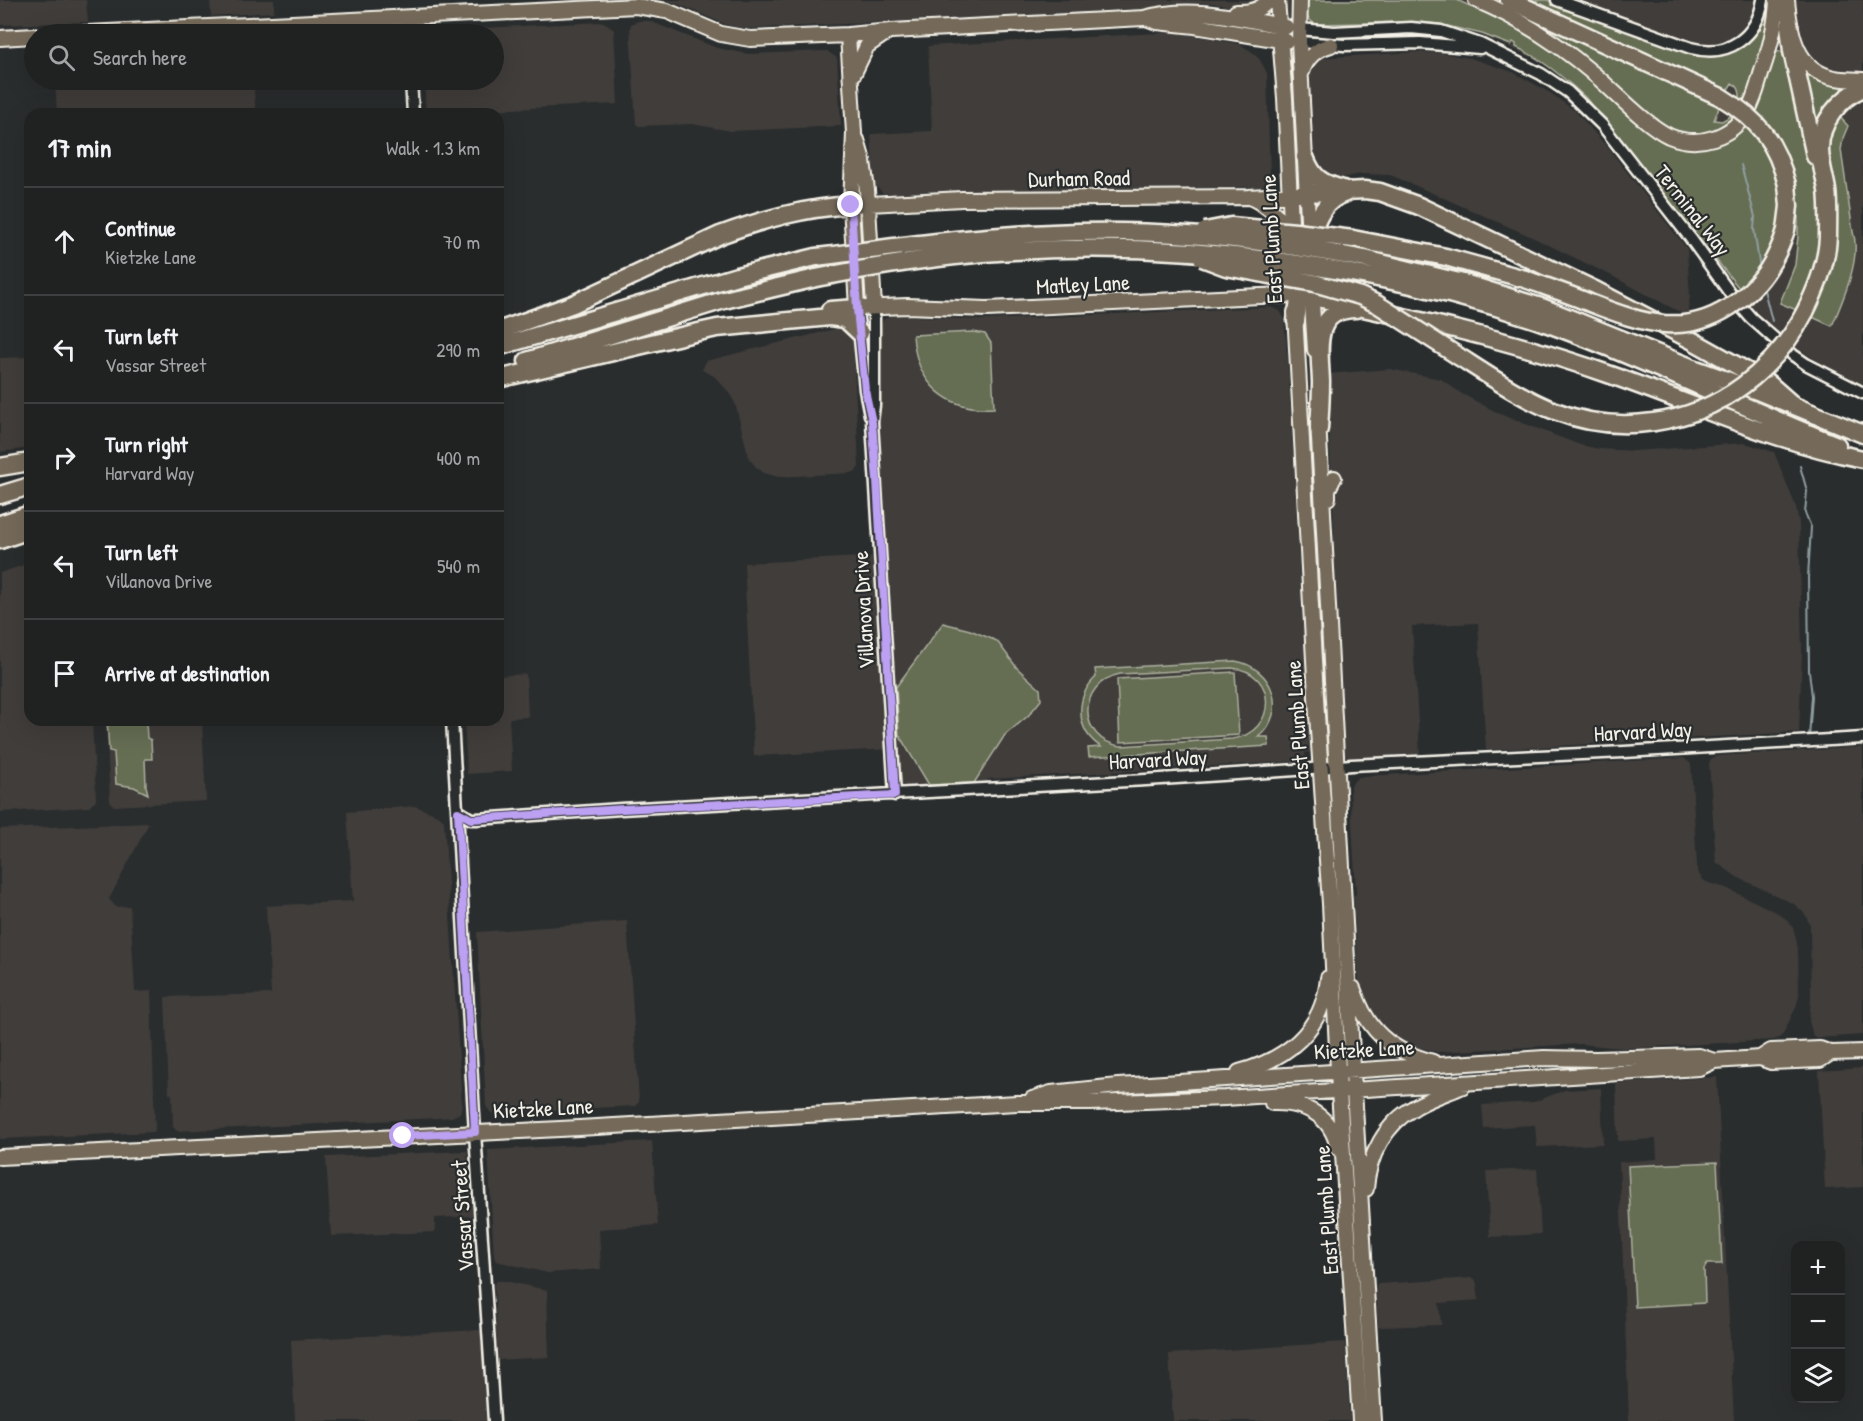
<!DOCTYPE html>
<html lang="en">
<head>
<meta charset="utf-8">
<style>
	body { margin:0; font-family:"Patrick Hand",sans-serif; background:#282a2a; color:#f1f3f6 }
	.controls { position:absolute; right:18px; bottom:18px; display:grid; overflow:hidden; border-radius:12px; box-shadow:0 6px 24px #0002 }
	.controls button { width:54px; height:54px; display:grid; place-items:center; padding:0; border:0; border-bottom:2px solid #3d3f40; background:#202222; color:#f1f3f6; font:30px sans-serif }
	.stop { position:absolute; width:18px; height:18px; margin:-14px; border:4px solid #bca0f2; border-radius:50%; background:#fff }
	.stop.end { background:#bca0f2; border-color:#fff; box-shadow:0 2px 6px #0008 }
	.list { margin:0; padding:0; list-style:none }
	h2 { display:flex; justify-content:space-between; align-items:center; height:78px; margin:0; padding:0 24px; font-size:26px }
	h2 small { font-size:20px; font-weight:400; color:#a2a4a5 }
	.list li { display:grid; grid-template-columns:39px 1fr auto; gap:18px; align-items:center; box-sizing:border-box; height:108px; padding:0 24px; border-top:2px solid #3d3f40 }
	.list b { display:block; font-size:22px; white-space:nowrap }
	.list p { margin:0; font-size:20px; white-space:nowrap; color:#a2a4a5 }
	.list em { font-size:20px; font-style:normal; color:#a2a4a5 }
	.icon { flex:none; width:33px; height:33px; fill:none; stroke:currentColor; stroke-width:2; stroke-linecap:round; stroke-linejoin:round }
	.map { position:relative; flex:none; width:1863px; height:1421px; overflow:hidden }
	.search { position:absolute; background:#202222; box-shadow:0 6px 24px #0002; left:24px; top:24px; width:480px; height:66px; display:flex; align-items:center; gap:15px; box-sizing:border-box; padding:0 21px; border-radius:33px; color:#a2a4a5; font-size:22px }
	.panel { position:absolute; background:#202222; box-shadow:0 6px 24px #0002; left:24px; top:108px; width:480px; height:618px; border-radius:18px }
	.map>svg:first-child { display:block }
	.built { fill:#403e3b }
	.green { fill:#656d53; stroke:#acaf9e; stroke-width:1.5; fill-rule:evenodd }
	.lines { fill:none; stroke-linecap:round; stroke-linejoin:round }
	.stream { stroke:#8f9ea0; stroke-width:2 }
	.minor-casing { stroke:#f4f1e8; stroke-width:15 }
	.major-casing { stroke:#f4f1e8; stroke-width:18 }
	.highway-casing { stroke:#f4f1e8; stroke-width:21 }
	.minor { stroke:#2a2d2e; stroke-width:10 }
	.major { stroke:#746a5a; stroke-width:14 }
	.highway { stroke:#746a5a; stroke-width:16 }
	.highway-bridge-casing { stroke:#f4f1e8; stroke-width:21; stroke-linecap:butt }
	.highway-bridge { stroke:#746a5a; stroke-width:16 }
	.route { stroke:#bca0f2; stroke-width:8 }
	.labels { text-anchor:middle; stroke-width:4.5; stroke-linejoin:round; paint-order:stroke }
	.street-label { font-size:22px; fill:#f4f1e8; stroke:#2a2d2e }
</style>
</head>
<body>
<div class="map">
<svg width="1863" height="1421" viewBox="0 0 1863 1421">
	<rect width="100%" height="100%" fill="#2a2d2e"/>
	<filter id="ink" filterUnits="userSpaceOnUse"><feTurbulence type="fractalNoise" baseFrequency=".0167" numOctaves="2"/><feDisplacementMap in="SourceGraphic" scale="12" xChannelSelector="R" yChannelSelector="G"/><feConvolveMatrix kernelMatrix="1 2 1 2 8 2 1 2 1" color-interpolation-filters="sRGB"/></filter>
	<g filter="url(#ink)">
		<!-- built -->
		<path class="built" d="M0,0H86L88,22L0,25Z
			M210,0H274V12L211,16Z
			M663,0H1863V387L1838,374L1800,350L1768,323L1736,290L1636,157L1584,97L1560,76L1536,59L1481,35L1455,28L1424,23L1316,25L1212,3L1182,4L1163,8L746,29L727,25L678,4Z
			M639,21H649L717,48L748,54L827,51L837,58L841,126L731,131L692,124L639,126L636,124L630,29L631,24Z
			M604,22L614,30L618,104L426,113L424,80H494V34H422L421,31Z
			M1176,32L1239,44L1251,51L1260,60L1267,73L1270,177L1262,187L958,192L896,194L883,193L874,184L871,134L932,131L928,46Z
			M1418,52L1441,53L1470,58L1513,72L1552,94L1575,111L1609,149L1687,249L1690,297L1687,316L1610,275L1532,237L1405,181L1390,175L1361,174L1341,178L1321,173L1312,154L1308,78L1312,67L1317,61L1323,58L1334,57Z
			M55,80H253L256,114H57Z
			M1270,307L1280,311L1284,318L1288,365L1310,752L1305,753L1306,761L988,779L987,782L974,783L906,786L902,785L900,781L878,412L880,329L883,320L888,317L897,315L980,320Z
			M839,328L846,331L851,336L853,342L859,467L856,471L851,473L778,477L764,473L756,467L749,458L735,403L728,391L714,376L702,370L706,361Z
			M30,357V448L0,452V358Z
			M1390,369L1441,379L1462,394L1502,415L1580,445L1600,449L1634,451L1745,443L1774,452L1796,507L1799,523L1802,652L1799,732L1486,750L1478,623L1412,626L1420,754L1349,758L1345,756L1332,557L1334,526L1326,374Z
			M880,556L891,749L754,756L744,563Z
			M30,563V720H92L96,800L89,807L0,812V573Z
			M526,674L528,717L510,718L509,720L512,771L467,774L464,720H498V676Z
			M106,720H202L206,801L114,806L110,801Z
			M1863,747V1035L1816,1038L1813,1036L1809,1021L1811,999L1810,925L1805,914L1794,904L1737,877L1716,862L1709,763L1711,759L1716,756Z
			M1684,758L1691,764L1697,866L1699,874L1703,880L1709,883L1726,888L1776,912L1786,919L1793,928L1796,938L1798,951L1799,996L1796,1007L1783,1034L1779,1038L1773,1040L1635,1048H1622L1580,1044L1437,1052L1410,1046L1389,1035L1377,1024L1369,1013L1359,985L1353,896L1356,894L1350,788L1354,781L1359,777L1365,776Z
			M415,806L440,816L444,821L462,1104L460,1113L452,1117L437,1118L177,1131L173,1127L172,1094H169L165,997L271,994L266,906L353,901L347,812Z
			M149,823L109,899L116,907L130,906L135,992L151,991L155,1129L154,1132L0,1139V829Z
			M627,921L639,1102L635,1106L491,1113L486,1106L477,932Z
			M1863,1068V1187L1825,1189L1819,1071Z
			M1717,1077L1734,1421H1629L1619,1162L1657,1159L1656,1139L1618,1141L1616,1084L1618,1083Z
			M1601,1088L1603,1144L1537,1147L1535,1125L1484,1128L1482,1105L1534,1102L1565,1090Z
			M652,1141L658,1225L599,1229L601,1269L548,1273L496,1261L494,1256L488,1150Z
			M467,1151L472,1216L435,1218V1232L331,1236L326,1157Z
			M1537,1169L1541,1234L1490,1237L1486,1171Z
			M1472,1278L1475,1279L1477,1284L1479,1300L1439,1303L1441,1325L1378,1327L1376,1287L1378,1284Z
			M497,1281H505L547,1290L549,1357L498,1360L494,1284Z
			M481,1330L486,1421H295L291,1340Z
			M1345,1342L1350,1421H1173L1169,1354Z"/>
		<!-- green -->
		<path class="green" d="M1304,0H1457L1506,23L1549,49L1588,78L1657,138C1679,149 1699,151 1722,141C1731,138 1738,130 1747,127L1772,162L1781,195V221L1775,247L1743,293L1585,97C1563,77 1542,59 1516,47V44L1513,42L1511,45L1482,34L1439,24L1410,22L1316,24C1305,19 1305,12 1304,0Z
			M1486,0H1494L1719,107L1714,120L1722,121L1732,115L1737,117L1725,129L1697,137L1674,132Z
			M1515,0H1547L1690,52L1711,56L1736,49L1766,0H1771C1766,40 1756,71 1744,108L1739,104C1741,96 1741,87 1732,83L1724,96Z
			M1780,51L1785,55C1800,115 1827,192 1819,254C1816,274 1807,294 1801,312L1780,303L1795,265L1798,236V202L1786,167L1752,115L1774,54Z
			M1797,59L1863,84L1817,143Z
			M1837,114L1848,126L1843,138L1841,150L1853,232C1862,258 1842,302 1832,326L1810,316L1827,274L1824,151Z
			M973,332L985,334L991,343L994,408C946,411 916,383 913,335Z
			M943,623L970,630L997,641L1017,668L1040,689L1041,700L1028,716L1005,735L974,783L929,785L899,735L896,687Z
			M1235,661C1273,667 1289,712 1258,737H1268L1269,746L1089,757L1088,748L1101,747C1075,730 1075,697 1096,677L1095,669ZM1232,668C1278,671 1278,733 1232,739L1121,746C1077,740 1077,683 1120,674Z
			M1235,672L1239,735L1120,742L1117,679Z
			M107,720L146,722L147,738L151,740L152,759H145L146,786L148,794L134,787L116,784L114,752L109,751Z
			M1717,1162L1722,1264H1707L1704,1269L1705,1303L1635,1307L1628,1166Z"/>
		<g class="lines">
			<!-- stream -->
			<path class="stream" d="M1741,165L1755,217L1754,229L1760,269
				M1763,286L1772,321
				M1800,466L1807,491L1805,513L1811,527L1808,577L1809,671L1812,696L1809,738"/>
			<!-- minor casing -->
			<g class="minor-casing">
				<path id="minor" d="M1557,0L1691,48C1729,58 1757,37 1763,0
					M407,18L408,34
					M1299,29L1334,32L1411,28L1441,31L1480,44L1541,74L1568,92L1602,125L1691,239L1732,296L1751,318L1793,355L1806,364L1863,393
					M1299,42L1344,45L1420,43L1480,48
					M411,80L413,114
					M874,307V405L872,422L895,795
					M857,308L865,390L870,415
					M452,720L475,1133L494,1421
					M458,811L471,819H477L621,809L1146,780L1311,769L1351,765L1624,752L1863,738"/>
			</g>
			<!-- major casing -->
			<g class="major-casing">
				<path id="major" d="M1277,0L1285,98L1292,242
					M1300,0L1299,42L1309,239
					M1476,0C1519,18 1559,44 1595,75C1615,92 1647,126 1669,136C1698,148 1732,138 1748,110C1755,98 1758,84 1762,71C1770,48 1776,25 1777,0
					M1787,0C1790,33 1796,71 1835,78C1844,80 1854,79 1863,80
					M1236,12C1248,12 1260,12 1268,0
					M1146,18L1157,22L1195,26L1286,41
					M67,34L636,6L667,11L721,34L750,39L848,35L891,31L1144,18C1192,5 1238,18 1286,27
					M848,35L854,133L851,205L857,308L907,306L987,309L1260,296L1294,295L1310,297
					M0,38L34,36
					M1302,72C1307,57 1316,49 1331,45
					M853,75L867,46L886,33
					M857,140L863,161L867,190L874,307
					M1250,197C1269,206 1280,216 1290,234
					M851,205L962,199L1248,197L1299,194
					M1311,288L1315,350
					M1295,312L1317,715L1330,904L1339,1091L1360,1421
					M1318,420L1354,1090L1374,1421
					M1328,498V489L1334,478
					M1353,988C1367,1031 1390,1051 1433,1062
					M1760,1058L1771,1051L1820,1049L1831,1053L1863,1052
					M1239,1072C1287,1059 1323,1030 1328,978
					M1032,1099L1051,1093L1118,1086L1544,1058L1596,1059L1699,1056L1714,1061L1760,1058L1771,1062L1820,1060L1831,1053
					M1272,1103C1303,1102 1331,1114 1338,1148
					M0,1157L579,1128L1017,1103H1091L1225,1098L1699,1068L1714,1061
					M1366,1189C1368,1156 1386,1123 1415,1107C1430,1098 1447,1093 1463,1086"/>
			</g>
			<!-- highway casing -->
			<g class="highway-casing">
				<path id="highway" d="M1509,0L1721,97
					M1789,26L1792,51L1815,156
					M1305,157C1313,178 1321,183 1343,189
					M1307,193L1365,190L1380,192L1419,206L1597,291L1693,341L1768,383L1793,405
					M1786,230L1789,206L1787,185
					M1353,239L1446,257L1525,279
					M1365,259L1467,284L1544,308L1693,368L1760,392L1863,434
					M1362,275C1427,287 1489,303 1551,325C1648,360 1741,407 1837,445
					M1312,297C1411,318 1512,340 1608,374C1692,403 1775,442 1863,459
					M830,310L857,308
					M1805,312C1816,290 1827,262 1828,237C1828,222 1829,206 1827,190C1825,177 1820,163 1820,149C1820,122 1839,99 1863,88
					M1296,321C1300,293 1307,232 1323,210C1328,202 1337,196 1346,193
					M498,331L573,304L720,235C764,219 804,208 851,205
					M498,347L737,276L816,257
					M1458,356C1522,397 1573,434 1654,422
					M527,361L724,300L816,278
					M498,379L694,333L717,328L830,317L845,319L860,333
					M1319,429C1320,413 1321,398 1321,382C1320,351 1311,309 1356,309
					M0,467L30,462
					M0,495L30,486
					M0,524L30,514
					M0,540L30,530"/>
			</g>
			<!-- minor -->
			<use href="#minor" class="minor"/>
			<!-- major -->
			<use href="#major" class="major"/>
			<!-- highway -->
			<use href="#highway" class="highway"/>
			<!-- highway-bridge casing -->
			<g class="highway-bridge-casing">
				<path id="highway-bridge" d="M1721,97C1758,119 1777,143 1787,185
					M1205,231L1231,226L1296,232L1353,239
					M816,257C895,247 973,236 1052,233C1156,228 1262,239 1365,259
					M1202,258L1226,267L1314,283L1360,296L1377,304L1458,356
					M816,278C862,269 908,261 955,256C1091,241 1228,249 1362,275
					M1525,279C1547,287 1569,294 1590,303C1644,324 1688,339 1738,301C1763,282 1777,259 1786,230
					M1654,422C1720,413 1775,370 1805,312"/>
			</g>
			<!-- highway-bridge -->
			<use href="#highway-bridge" class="highway-bridge"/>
		</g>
	</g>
	<g class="lines" filter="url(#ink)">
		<!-- route -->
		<path class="route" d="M403,1136L475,1132L458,812L471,819L623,809L895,795L877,480L872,422L865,390L857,309L851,205"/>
	</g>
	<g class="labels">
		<!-- street labels -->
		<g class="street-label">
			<text transform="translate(1079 178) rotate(-1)" y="8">Durham Road</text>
			<text transform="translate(1693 210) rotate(52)" y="8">Terminal Way</text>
			<text transform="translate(1271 239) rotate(-93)" y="8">East Plumb Lane</text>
			<text transform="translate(1083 284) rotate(-3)" y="8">Matley Lane</text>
			<text transform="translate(863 610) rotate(-93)" y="8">Villanova Drive</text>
			<text transform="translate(1297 725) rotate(-94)" y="8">East Plumb Lane</text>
			<text transform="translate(1643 731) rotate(-3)" y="8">Harvard Way</text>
			<text transform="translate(1158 759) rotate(-3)" y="8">Harvard Way</text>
			<text transform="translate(1364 1049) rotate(-3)" y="8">Kietzke Lane</text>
			<text transform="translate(543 1108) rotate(-3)" y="8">Kietzke Lane</text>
			<text transform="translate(1326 1210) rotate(-94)" y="8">East Plumb Lane</text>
			<text transform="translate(462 1216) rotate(-94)" y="8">Vassar Street</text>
		</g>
	</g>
</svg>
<div class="controls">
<button>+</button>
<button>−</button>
<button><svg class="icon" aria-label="layers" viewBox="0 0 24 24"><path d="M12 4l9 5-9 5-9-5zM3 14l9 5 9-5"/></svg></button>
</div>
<div class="stop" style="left:403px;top:1136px"></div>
<div class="stop end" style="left:851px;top:205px"></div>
<div class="search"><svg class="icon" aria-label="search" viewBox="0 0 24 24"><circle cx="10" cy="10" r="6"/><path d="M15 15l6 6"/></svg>Search here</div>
<section class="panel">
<h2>17 min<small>Walk · 1.3 km</small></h2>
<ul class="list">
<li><svg class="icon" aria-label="ahead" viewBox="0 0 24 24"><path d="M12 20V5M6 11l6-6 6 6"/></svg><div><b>Continue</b><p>Kietzke Lane</p></div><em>70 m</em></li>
<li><svg class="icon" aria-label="left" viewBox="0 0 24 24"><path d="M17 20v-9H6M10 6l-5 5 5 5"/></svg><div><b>Turn left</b><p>Vassar Street</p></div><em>290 m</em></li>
<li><svg class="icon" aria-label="right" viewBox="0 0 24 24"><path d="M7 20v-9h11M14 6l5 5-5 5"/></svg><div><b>Turn right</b><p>Harvard Way</p></div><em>400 m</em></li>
<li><svg class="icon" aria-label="left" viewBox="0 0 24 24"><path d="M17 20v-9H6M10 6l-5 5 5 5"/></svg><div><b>Turn left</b><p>Villanova Drive</p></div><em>540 m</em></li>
<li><svg class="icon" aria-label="arrive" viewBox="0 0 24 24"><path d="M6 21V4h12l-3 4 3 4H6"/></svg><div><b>Arrive at destination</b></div></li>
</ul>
</section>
</div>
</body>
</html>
